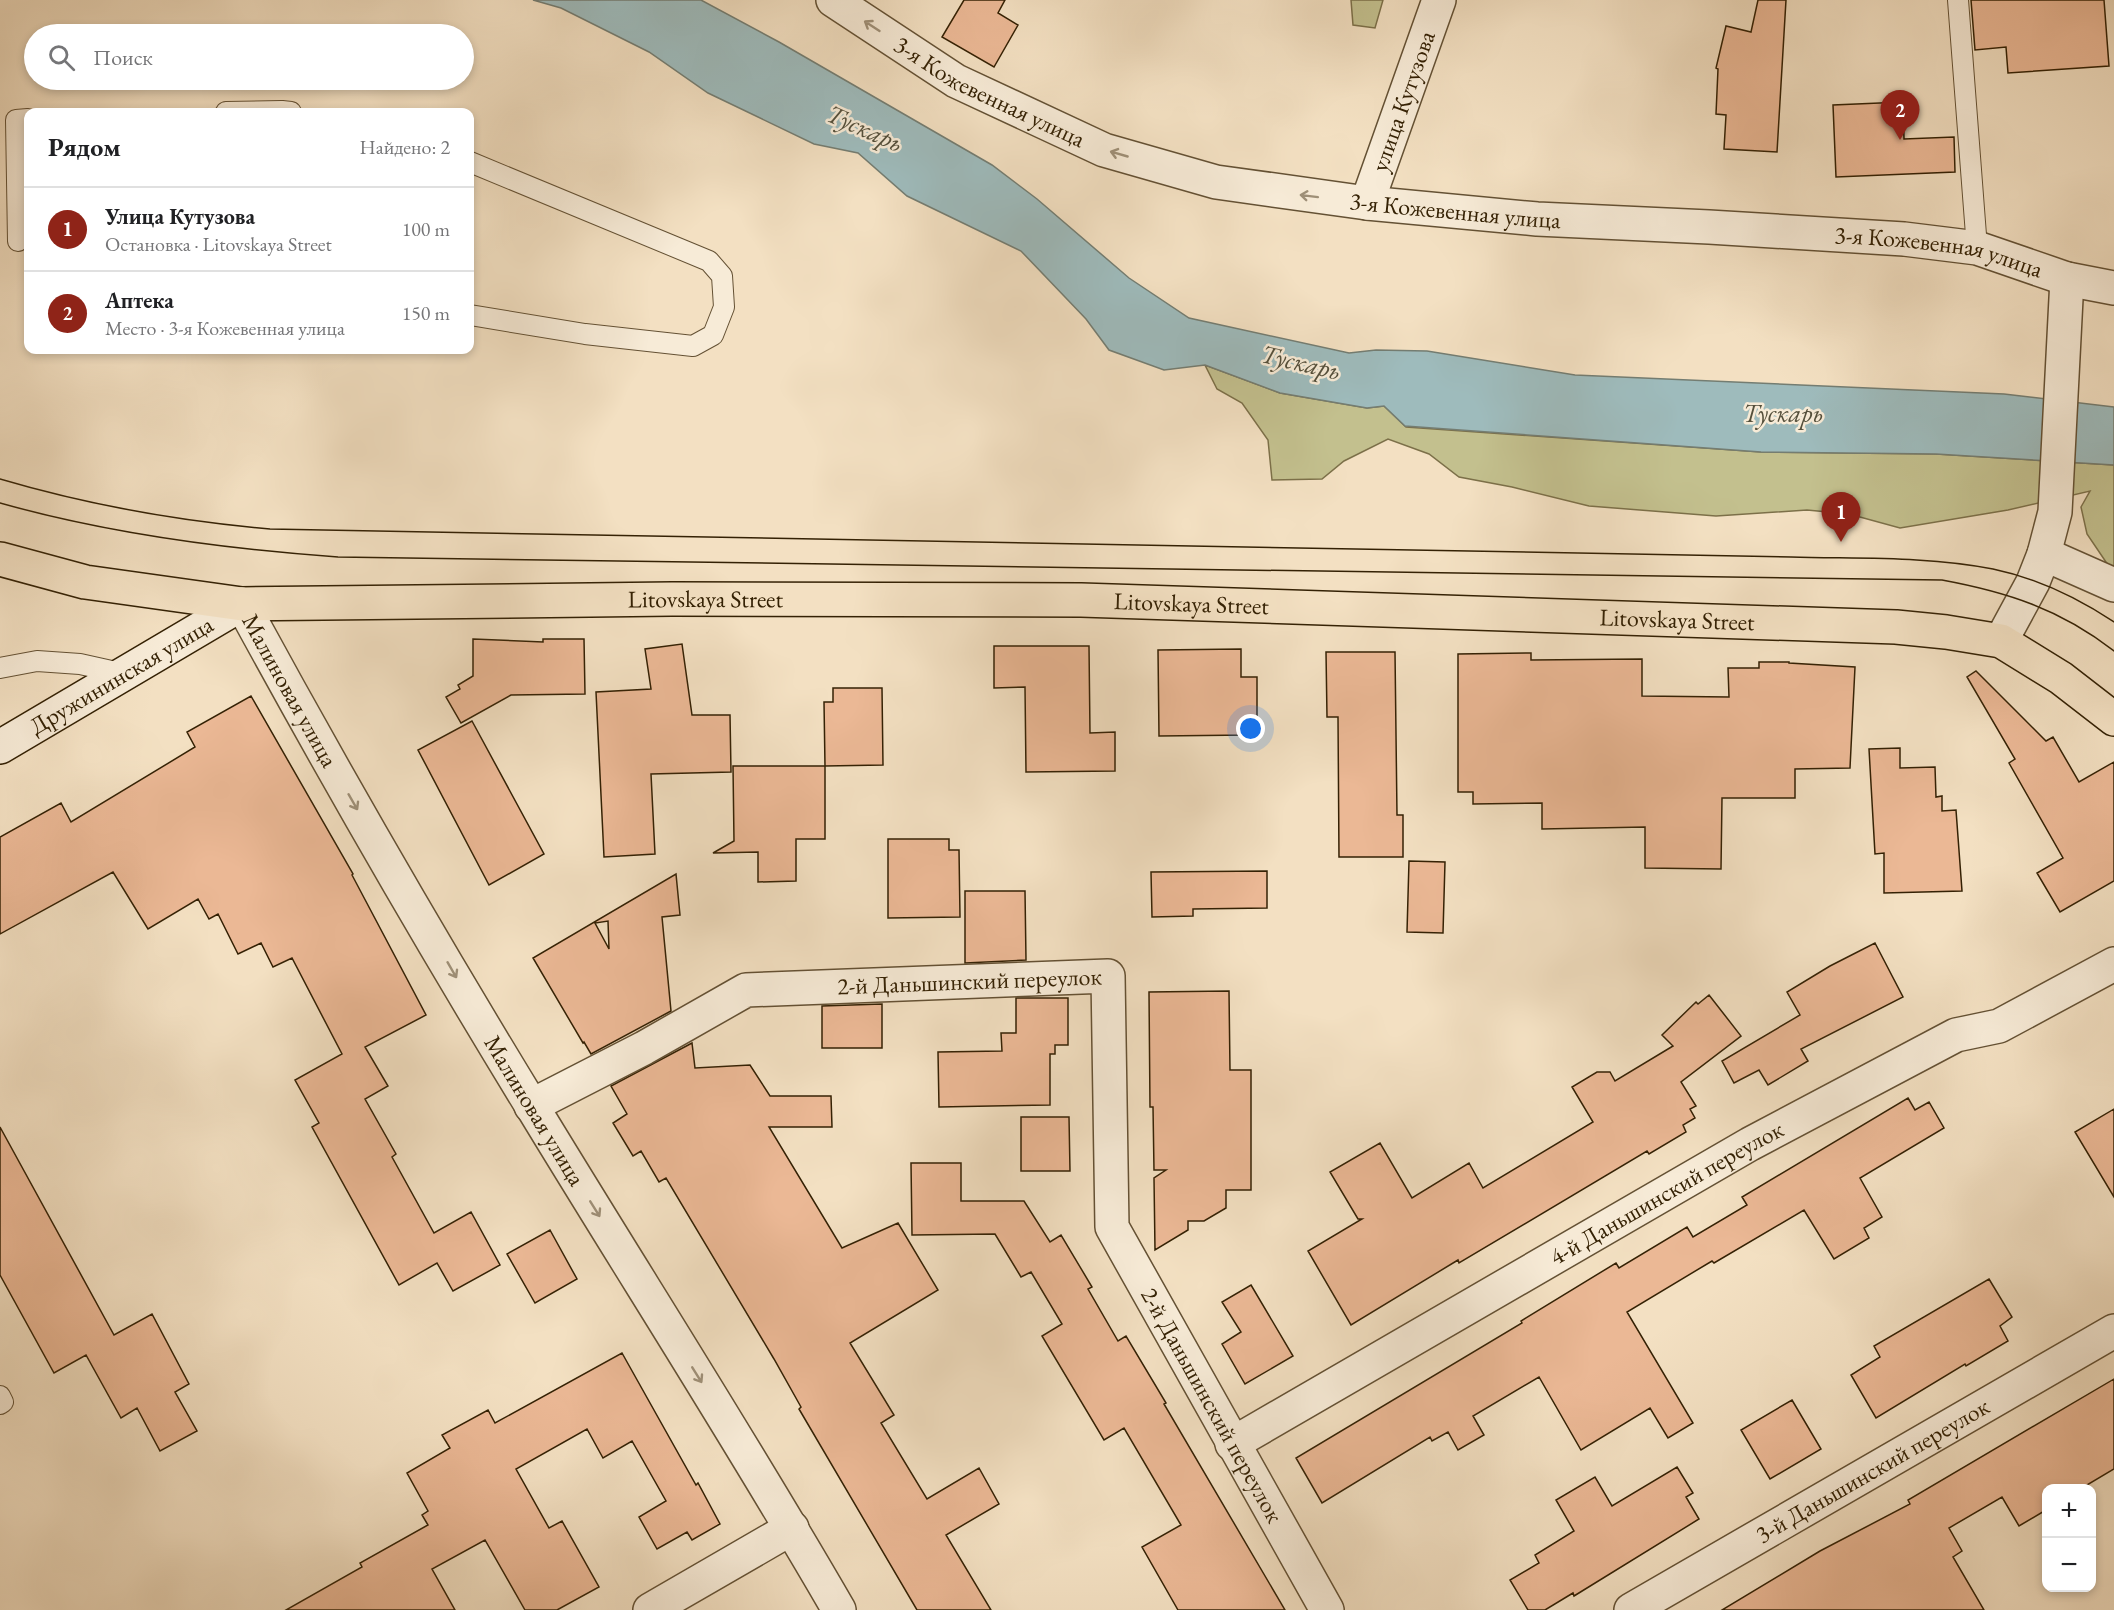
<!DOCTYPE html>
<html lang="ru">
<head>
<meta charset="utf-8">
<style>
	body { margin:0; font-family:"EB Garamond",serif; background:#f2f2f2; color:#202124 }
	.controls { position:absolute; right:18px; bottom:18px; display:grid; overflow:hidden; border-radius:12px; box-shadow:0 3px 9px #0003 }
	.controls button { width:54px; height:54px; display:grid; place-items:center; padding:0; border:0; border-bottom:2px solid #e0e0e0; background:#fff; color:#202124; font:30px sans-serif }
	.you { position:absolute; left:1251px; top:729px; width:21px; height:21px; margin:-15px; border:4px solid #fff; border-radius:50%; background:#1a73e8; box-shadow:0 0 0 9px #1a73e833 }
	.badge { display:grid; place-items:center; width:39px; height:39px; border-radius:50%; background:#8f2418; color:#fff; font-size:20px; font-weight:700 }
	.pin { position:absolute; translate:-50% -50px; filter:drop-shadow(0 2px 3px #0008) }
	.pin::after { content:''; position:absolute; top:32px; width:21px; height:18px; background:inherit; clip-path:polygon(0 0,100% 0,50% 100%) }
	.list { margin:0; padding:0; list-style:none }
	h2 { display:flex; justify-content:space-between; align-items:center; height:78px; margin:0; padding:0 24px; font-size:26px }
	h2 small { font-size:20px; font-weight:400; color:#757577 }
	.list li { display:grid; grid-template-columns:39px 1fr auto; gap:18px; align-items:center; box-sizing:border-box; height:84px; padding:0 24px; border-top:2px solid #e0e0e0 }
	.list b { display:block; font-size:22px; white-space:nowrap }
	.list p { margin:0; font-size:20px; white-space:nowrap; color:#757577 }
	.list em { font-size:20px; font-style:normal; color:#757577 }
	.icon { flex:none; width:33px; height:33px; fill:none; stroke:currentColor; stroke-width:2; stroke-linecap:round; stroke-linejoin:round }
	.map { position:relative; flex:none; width:2114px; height:1610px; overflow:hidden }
	.search { position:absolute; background:#fff; box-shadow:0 3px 9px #0003; left:24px; top:24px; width:450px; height:66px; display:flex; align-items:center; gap:15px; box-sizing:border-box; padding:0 21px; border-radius:33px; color:#757577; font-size:22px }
	.panel { position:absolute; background:#fff; box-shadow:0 3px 9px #0003; left:24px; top:108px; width:450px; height:246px; border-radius:12px }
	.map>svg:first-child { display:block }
	.green { fill:#c3c08e; stroke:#7c7049; stroke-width:1.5 }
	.water { fill:#9ebbbc; stroke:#747d72; stroke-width:1.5 }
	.building { fill:#ebb895; stroke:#342104; stroke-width:1.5; fill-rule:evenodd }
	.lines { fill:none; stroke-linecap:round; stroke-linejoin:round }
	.lane-casing { stroke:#645134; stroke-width:22 }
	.street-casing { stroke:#645134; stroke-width:36 }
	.secondary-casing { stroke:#342104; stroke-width:36 }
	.primary-casing { stroke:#342104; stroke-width:36 }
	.lane { stroke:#f7ebd7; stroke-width:20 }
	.street { stroke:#f7ebd7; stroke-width:33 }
	.secondary { stroke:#f7ebd7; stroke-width:33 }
	.primary { stroke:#f3e0c2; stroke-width:33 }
	.tram { stroke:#342104; stroke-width:1.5 }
	.oneway { stroke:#9f9078 }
	.labels { text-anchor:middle; stroke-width:5; stroke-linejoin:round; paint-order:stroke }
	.street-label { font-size:24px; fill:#342104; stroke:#f7ebd7 }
	.water-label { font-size:26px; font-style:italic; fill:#544f3b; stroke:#f7ebd7 }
</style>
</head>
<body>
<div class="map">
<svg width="2114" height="1610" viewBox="0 0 2114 1610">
	<rect width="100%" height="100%" fill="#f3e0c2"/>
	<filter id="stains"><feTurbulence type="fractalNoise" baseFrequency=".00333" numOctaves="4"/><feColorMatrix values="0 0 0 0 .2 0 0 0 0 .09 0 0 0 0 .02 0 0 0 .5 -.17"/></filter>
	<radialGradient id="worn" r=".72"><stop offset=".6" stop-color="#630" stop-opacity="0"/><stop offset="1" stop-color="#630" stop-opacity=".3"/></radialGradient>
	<!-- green -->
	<path class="green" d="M1351,0H1383L1375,28L1353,25Z
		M1205,365L1280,393L1367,408L1384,406L1406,427L1761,452L1936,454L2114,465V566L2108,565L2087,534L2081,507L2090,491L2008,510L1900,528L1849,514L1807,510L1716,516L1589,506L1512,487L1459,477L1429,454L1388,439L1344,461L1322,479L1272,480L1268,440L1242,403L1217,389Z"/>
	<!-- water -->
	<path class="water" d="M533,0H701L779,42L992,165L1037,199L1129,278L1189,318L1349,353L1376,350L1427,351L1575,375L2004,394L2114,407V465L1936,454L1761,452L1405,426L1384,406L1367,408L1280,393L1205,365L1164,370L1109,350L1086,319L1021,251L907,196L858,153L814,144L708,93L649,52L561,8Z"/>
	<!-- building -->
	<path class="building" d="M964,0H1005L998,13L1018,25L994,67L942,37Z
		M1758,0H1786L1777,152L1724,149L1726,115L1716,114L1718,69L1716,68L1726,26L1751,32Z
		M1971,0H2104L2109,66L2008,73L2006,47L1975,50Z
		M1903,102L1904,139L1954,137L1955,172L1836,177L1833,105Z
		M473,639L543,642V639H584L585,694L511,695L461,723L446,697L460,689L458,685L473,676Z
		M682,644L692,715H730L731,772L651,774L655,854L604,857L596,692L651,689L645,649Z
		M994,646H1089L1090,733L1115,732V771L1026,772L1025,687L994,688Z
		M1241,649V677H1257V730H1248V735L1159,736L1158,650Z
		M1326,652H1395L1397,815H1403V857H1339L1338,717H1327Z
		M1531,653V660L1642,659V696L1729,697L1728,668H1759V662H1789V663L1855,667L1850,768L1795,769V798H1722L1721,869L1645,868V827L1542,829V803L1473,804V792H1458V654Z
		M1976,671L2046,741L2053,737L2079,782L2114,762V881L2060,912L2037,873L2063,858L2009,763L2015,759L1967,677Z
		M833,688H882L883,765L825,766L824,702H833Z
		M251,696L353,874L352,875L426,1015L365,1047L388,1086L365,1099L396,1154L392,1157L434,1233L471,1212L500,1265L453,1291L437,1263L399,1285L312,1127L319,1123L295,1080L342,1054L292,958L273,967L261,943L238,954L218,914L209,919L198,899L148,929L113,872L0,934V837L61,803L71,822L195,747L187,732Z
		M472,721L544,854L489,885L418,750Z
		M1900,748V768L1935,767L1936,797L1942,796V811L1956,810L1962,891L1884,893V853L1875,854L1869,749Z
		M733,766H825V839H796V881L758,882V852L713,853L734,841Z
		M888,839H949V850H959L960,917L888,918Z
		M1409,861L1445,862L1443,933L1407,932Z
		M1267,871V908L1193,909V916L1152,917L1151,872Z
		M676,874L680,915L662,917L671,1011L591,1054L584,1042L583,1043L533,958ZM608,921L609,949L595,923Z
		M965,891H1025L1026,960L965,963Z
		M1875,943L1903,997L1801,1049L1808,1061L1768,1085L1759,1070L1734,1083L1722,1061L1800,1015L1787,992L1830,966Z
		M1229,991L1230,1070H1251V1190H1226V1208L1204,1221H1188V1230L1155,1250L1154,1178L1166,1170H1154L1153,1107H1150L1149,992Z
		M1709,995L1741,1036L1681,1082L1696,1106L1690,1109L1695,1118L1683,1125L1686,1132L1649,1154L1647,1151L1459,1263L1458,1260L1351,1325L1308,1251L1362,1219H1358L1330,1172L1380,1143L1412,1198L1469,1163L1483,1188L1593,1122L1572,1087L1597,1072H1610L1615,1081L1673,1046L1662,1035L1696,1002L1698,1004Z
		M1016,998H1068V1045H1055V1054H1050V1105L939,1107L938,1052L1002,1051L1001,1033H1016Z
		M882,1004V1048H822V1006Z
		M692,1043L695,1068L750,1065L770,1096H831L832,1127H769L842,1248L898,1223L938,1290L850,1343L894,1415L881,1423L927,1499L979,1468L999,1504L946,1535L991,1610H917L799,1409L801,1407L774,1359L666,1178L659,1182L641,1151L633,1156L613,1123L627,1114L611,1086Z
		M1908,1098L1915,1110L1929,1102L1944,1128L1860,1178L1882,1217L1864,1228L1869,1238L1834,1259L1804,1210L1714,1263L1712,1261L1627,1312L1693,1423L1668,1438L1650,1408L1581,1450L1539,1377L1473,1416L1484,1435L1458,1450L1448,1432L1432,1441L1430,1437L1322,1503L1296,1458L1522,1323L1521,1321L1616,1263L1619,1268L1687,1227L1693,1237L1747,1205L1742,1197Z
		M2114,1109V1197L2075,1132Z
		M1021,1117H1069L1070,1171H1021Z
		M0,1127L114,1335L152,1314L189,1384L175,1392L197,1431L160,1451L137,1408L121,1418L86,1355L54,1373L0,1275Z
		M911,1163H961V1201H1024L1050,1242L1061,1235L1092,1287L1088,1289L1118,1341L1126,1336L1166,1403L1164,1404L1285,1610H1178L1142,1547L1181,1525L1124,1428L1104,1440L1042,1336L1062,1324L1031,1272L1021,1277L995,1234L912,1235Z
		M550,1230L577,1279L535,1303L507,1254Z
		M1989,1279L2012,1317L2000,1326L2008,1341L1966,1366L1965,1364L1876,1418L1851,1375L1880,1357L1874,1346Z
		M1251,1285L1293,1356L1245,1384L1222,1344L1241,1332L1222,1302Z
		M622,1353L696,1485L698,1483L720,1524L692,1540L687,1532L657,1549L639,1517L666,1501L632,1441L603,1458L587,1429L516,1469L549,1528L562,1521L599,1587L557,1610H525L485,1540L432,1569L455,1610H286L362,1567L360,1563L428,1525L422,1515L428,1511L407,1473L450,1448L442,1435L488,1410L495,1423Z
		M2114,1379V1469L2082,1488H2046V1510L2019,1526L2002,1497L1949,1528L1962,1551L1953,1557L1984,1610H1722L1820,1551L1910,1504L1908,1500Z
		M1792,1400L1821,1449L1770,1479L1741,1430Z
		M1677,1467L1693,1493L1686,1497L1699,1519L1574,1596L1573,1593L1545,1610H1528L1510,1580L1539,1563L1535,1555L1574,1531L1556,1500L1595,1477L1612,1506Z"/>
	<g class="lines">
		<!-- lane casing -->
		<g class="lane-casing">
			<path id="lane" d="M1958,0L1977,248
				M226,112L282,111L291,112
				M470,162L709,261L722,276L724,307L713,335L693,346L585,334L470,315
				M18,241L16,120L28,119
				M0,668L37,661L80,664L125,674
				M0,1396L3,1402L0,1404"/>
		</g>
		<!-- street casing -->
		<g class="street-casing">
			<g id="street">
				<path id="s1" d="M833,0L956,81L1104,150L1216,182L1367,203L1537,219L1709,227L1904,239L1977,248L2067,279L2114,288"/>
				<path id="s2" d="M1367,203L1439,0"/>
				<path d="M2044,554L2114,585"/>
				<path id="s3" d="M242,604C335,775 432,943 533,1108C635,1276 741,1440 839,1610"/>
				<path d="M2001,641L2033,582L2044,554L2055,512L2067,279"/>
				<path id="s4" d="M531,1106L644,1048L746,990L1108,976L1112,1227L1327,1610"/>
				<path id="s5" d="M1232,1444L1750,1144L1956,1035L1999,1026L2114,964"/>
				<path d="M650,1610L792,1528"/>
				<path id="s6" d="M1631,1610L2114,1331"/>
			</g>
		</g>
		<!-- secondary casing -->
		<g class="secondary-casing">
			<g id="secondary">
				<path id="s7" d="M0,747L242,604"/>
			</g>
		</g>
		<!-- primary casing -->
		<g class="primary-casing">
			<g id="primary">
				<path id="s8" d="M0,559L85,582L242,604L672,599L1081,600L1896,627L1946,632L2001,641L2061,678L2114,719"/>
			</g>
		</g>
		<!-- lane -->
		<use href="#lane" class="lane"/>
		<!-- street -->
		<use href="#street" class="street"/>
		<!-- secondary -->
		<use href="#secondary" class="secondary"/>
		<!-- primary -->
		<use href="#primary" class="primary"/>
		<!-- tram -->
		<path class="tram" d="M0,479C88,505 179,521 270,529L1791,557C1858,559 1927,556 1993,569C2036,578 2078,598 2114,622
			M0,503C110,534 225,549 338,557L1942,580C2007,592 2060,609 2114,651"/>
	</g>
	<!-- one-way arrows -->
	<defs><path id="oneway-shaft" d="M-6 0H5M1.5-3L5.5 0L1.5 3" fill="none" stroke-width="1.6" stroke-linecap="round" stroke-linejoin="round" transform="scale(1.5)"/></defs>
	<g class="oneway">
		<use href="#oneway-shaft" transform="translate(872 26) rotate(-147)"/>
		<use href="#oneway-shaft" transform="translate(1119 154) rotate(-164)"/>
		<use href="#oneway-shaft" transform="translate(1309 196) rotate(-173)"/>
		<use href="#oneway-shaft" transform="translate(353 802) rotate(60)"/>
		<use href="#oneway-shaft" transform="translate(452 970) rotate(60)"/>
		<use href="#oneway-shaft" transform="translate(595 1209) rotate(58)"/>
		<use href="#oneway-shaft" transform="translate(697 1375) rotate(58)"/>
	</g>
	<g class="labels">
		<!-- street labels -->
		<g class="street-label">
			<text dy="8" stroke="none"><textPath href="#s1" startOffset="182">3-я Кожевенная улица</textPath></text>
			<text dy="8" stroke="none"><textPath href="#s2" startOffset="108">улица Кутузова</textPath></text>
			<text dy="8" stroke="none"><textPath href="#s1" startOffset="668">3-я Кожевенная улица</textPath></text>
			<text dy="8" stroke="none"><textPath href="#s1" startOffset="1154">3-я Кожевенная улица</textPath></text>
			<text dy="8" stroke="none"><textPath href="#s8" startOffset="710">Litovskaya Street</textPath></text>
			<text dy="8" stroke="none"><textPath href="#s8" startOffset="1196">Litovskaya Street</textPath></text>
			<text dy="8" stroke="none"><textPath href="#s8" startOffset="1682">Litovskaya Street</textPath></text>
			<text dy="8" stroke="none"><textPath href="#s7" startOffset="141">Дружининская улица</textPath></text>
			<text dy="8" stroke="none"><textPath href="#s3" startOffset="99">Малиновая улица</textPath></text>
			<text dy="8" stroke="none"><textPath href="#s4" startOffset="468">2-й Даньшинский переулок</textPath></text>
			<text dy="8" stroke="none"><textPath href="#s3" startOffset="585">Малиновая улица</textPath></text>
			<text dy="8" stroke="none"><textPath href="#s5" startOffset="502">4-й Даньшинский переулок</textPath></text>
			<text dy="8" stroke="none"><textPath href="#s4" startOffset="1062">2-й Даньшинский переулок</textPath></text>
			<text dy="8" stroke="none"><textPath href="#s6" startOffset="279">3-й Даньшинский переулок</textPath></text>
		</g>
		<!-- water labels -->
		<g class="water-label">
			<text transform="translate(865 128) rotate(24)" y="9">Тускарь</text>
			<text transform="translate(1301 362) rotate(13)" y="9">Тускарь</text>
			<text x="1783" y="422">Тускарь</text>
		</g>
	</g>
	<rect width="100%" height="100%" filter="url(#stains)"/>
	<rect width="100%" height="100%" fill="url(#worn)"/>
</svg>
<div class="controls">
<button>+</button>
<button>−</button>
</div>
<div class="you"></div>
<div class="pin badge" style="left:1841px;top:542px">1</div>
<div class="pin badge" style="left:1900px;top:140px">2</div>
<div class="search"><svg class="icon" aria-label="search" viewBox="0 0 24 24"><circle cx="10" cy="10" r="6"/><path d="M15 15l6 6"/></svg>Поиск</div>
<section class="panel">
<h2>Рядом<small>Найдено: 2</small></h2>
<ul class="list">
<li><span class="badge">1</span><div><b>Улица Кутузова</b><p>Остановка · Litovskaya Street</p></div><em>100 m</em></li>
<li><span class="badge">2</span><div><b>Аптека</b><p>Место · 3-я Кожевенная улица</p></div><em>150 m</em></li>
</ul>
</section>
</div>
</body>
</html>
